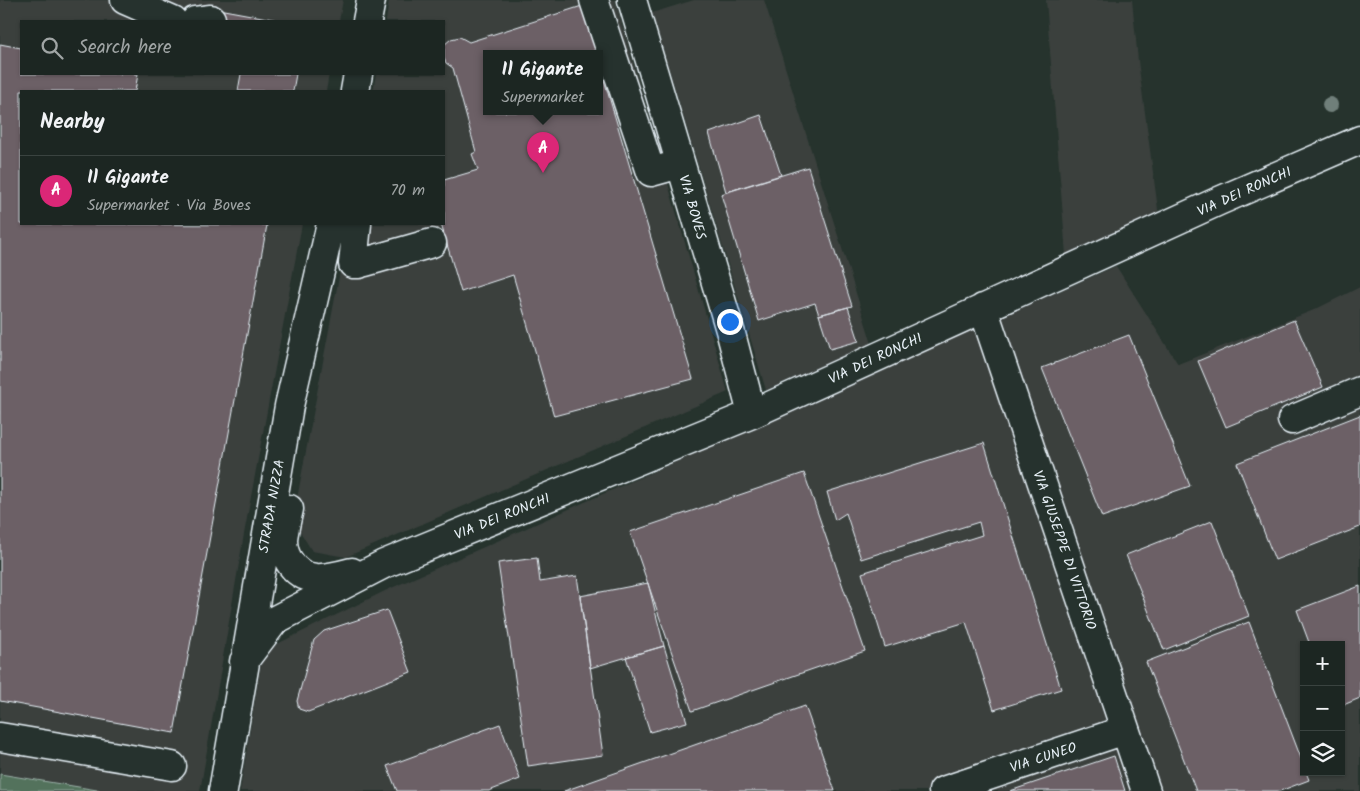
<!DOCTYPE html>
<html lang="en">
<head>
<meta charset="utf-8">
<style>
	body { margin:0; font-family:Kalam,sans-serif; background:#252e2a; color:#f1f3f6 }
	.controls { position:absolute; right:15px; bottom:15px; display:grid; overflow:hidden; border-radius:0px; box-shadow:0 1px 4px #0004 }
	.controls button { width:45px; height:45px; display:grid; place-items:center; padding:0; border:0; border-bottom:1px solid #3a4340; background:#1c2622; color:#f1f3f6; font:25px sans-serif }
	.you { position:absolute; left:729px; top:321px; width:18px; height:18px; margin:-12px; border:4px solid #fff; border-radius:50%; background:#1a73e8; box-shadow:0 0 0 8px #1a73e833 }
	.badge { display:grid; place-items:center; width:32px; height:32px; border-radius:50%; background:#db2777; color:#fff; font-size:16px; font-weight:700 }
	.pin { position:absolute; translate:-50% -41px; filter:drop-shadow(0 1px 2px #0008) }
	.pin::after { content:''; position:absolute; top:26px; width:18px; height:15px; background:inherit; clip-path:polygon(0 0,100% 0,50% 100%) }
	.popup { position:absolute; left:483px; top:50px; width:120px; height:65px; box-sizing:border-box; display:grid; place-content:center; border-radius:0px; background:#1c2622; filter:drop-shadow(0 1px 4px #0005); font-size:16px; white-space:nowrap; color:#a0a5a5 }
	.popup b { font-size:19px; color:#f1f3f6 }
	.popup::after { content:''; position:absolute; left:50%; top:100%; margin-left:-10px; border:10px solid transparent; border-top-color:#1c2622 }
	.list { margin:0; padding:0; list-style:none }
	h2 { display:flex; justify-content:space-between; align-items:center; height:65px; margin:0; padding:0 20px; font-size:21px }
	h2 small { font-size:16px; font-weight:400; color:#a0a5a5 }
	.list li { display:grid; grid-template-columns:32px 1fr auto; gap:15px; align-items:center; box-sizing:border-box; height:70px; padding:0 20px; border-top:1px solid #3a4340 }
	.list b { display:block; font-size:19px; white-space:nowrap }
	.list p { margin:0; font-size:16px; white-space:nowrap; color:#a0a5a5 }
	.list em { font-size:16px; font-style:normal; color:#a0a5a5 }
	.icon { flex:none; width:28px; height:28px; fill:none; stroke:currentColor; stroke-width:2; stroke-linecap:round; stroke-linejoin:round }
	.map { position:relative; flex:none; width:1360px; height:791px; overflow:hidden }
	.search { position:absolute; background:#1c2622; box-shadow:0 1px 4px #0004; left:20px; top:20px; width:425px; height:55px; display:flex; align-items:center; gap:12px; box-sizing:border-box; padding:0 18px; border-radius:0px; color:#a0a5a5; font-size:19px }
	.panel { position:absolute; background:#1c2622; box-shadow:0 1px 4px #0004; left:20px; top:90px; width:425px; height:135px; border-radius:0px }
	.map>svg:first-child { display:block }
	.built { fill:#3b413e; fill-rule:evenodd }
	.green { fill:#52725b; stroke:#9db2aa }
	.building { fill:#6c6166; stroke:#e8f1f8 }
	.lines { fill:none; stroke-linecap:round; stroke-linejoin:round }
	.minor-casing { stroke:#e8f1f8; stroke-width:31 }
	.minor { stroke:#26332d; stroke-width:28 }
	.tree { fill:#707f7a }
	.labels { text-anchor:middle; stroke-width:4; stroke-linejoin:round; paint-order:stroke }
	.street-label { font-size:14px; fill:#e8f1f8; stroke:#26332d }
</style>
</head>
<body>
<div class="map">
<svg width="1360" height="791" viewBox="0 0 1360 791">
	<rect width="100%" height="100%" fill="#26332d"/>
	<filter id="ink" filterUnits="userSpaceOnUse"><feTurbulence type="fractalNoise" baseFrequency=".02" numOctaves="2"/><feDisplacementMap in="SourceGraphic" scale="10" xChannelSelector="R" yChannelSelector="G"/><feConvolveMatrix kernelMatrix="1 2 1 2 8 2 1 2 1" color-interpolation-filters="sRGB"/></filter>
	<g filter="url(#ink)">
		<!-- built -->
		<path class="built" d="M0,0H343L339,21H21V74H329L326,91H21V224H302L244,534L200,791H103L0,774Z
			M389,0H615L728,392L346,557L312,551L293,520L349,224H444V91H373L376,74H444V21H386ZM487,54H599V112H487Z
			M694,0H764L872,344L766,390L652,13Z
			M1046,0H1132L1138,61L1159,217L1066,255Z
			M1116,266L1178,364L1314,310L1360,287V791H240L263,651L387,590ZM1304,645H1341V772H1304Z"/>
		<!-- green -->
		<path class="green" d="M0,774L103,791H0Z"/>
		<!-- building -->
		<path class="building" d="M582,6L597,54H487V112H599V63L693,379L554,416L513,275L461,292L441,224H444V180L478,170L472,154L476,152L453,68L446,63L444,58V45L451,39L460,37L469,42Z
			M213,8L278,20V21H210Z
			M0,44L21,48V74H138L135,91H21V224L267,225L174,733L0,701Z
			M241,74H296L293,91H238Z
			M761,115L781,175L726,192L709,133Z
			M808,167L852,306L819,315L815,303L759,321L721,194Z
			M848,307L859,341L830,349L819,315Z
			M1294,320L1323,387L1226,427L1198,361Z
			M1129,335L1190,486L1102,517L1042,368Z
			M1360,415V527L1275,560L1237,463Z
			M984,443L1061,689L994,710L966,622L885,647L862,573L982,535L979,522L861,559L846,513L835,520L827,492Z
			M804,473L865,651L692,711L630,532Z
			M1212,521L1249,616L1164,650L1126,555Z
			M537,558L540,582L577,576L603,755L528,766L498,563Z
			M648,583L664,646L590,668L580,596Z
			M1360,586V698L1341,706V645H1310L1297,610Z
			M387,610L411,672L308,712L299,709L297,701L314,640L324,631Z
			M1249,622L1304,766V772H1306L1309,780L1280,791H1196L1146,662Z
			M664,646L687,722L650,732L626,657Z
			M805,706L835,791H564Z
			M500,724L520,779L489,791H397L387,766Z
			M1114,756L1125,791H1010Z"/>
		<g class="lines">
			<!-- minor casing -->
			<g class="minor-casing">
				<path id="minor" d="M125,0L173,21
					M594,0L651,172L680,164
					M632,0L730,330L752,414
					M195,21L211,19
					M367,21L371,0
					M355,91L358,74
					M357,224L353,264H359
					M365,262L432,243
					M983,308L1146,791
					M1292,420L1360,391
					M289,509C287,518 284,529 283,539C283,547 285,555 289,561C304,586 329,578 352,572
					M244,661L275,620L384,564L752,414L1219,201L1360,140
					M0,737L172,766
					M223,791L289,406L331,224
					M943,791L970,782
					M973,791L970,782L1125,730"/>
			</g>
			<!-- minor -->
			<use href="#minor" class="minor"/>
		</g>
		<!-- trees -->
		<circle class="tree" cx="1330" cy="105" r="8"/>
	</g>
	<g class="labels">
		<!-- street labels -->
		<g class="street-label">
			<text transform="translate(1244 191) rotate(-24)" y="5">VIA DEI RONCHI</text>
			<text transform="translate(693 207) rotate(74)" y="5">VIA BOVES</text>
			<text transform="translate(875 358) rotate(-25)" y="5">VIA DEI RONCHI</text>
			<text transform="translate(271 506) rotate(-80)" y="5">STRADA NIZZA</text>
			<text transform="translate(502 516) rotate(-22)" y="5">VIA DEI RONCHI</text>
			<text transform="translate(1065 550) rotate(71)" y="5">VIA GIUSEPPE DI VITTORIO</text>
			<text transform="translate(1043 757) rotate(-18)" y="5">VIA CUNEO</text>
		</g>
	</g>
</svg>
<div class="controls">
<button>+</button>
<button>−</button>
<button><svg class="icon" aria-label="layers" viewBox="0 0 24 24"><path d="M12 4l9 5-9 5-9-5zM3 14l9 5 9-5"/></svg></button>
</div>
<div class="you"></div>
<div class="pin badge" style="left:543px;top:173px">A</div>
<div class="popup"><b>Il Gigante</b>Supermarket</div>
<div class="search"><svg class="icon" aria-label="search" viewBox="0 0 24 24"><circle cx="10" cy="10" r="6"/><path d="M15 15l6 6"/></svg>Search here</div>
<section class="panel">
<h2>Nearby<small></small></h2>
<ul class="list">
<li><span class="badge">A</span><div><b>Il Gigante</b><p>Supermarket · Via Boves</p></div><em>70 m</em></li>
</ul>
</section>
</div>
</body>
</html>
